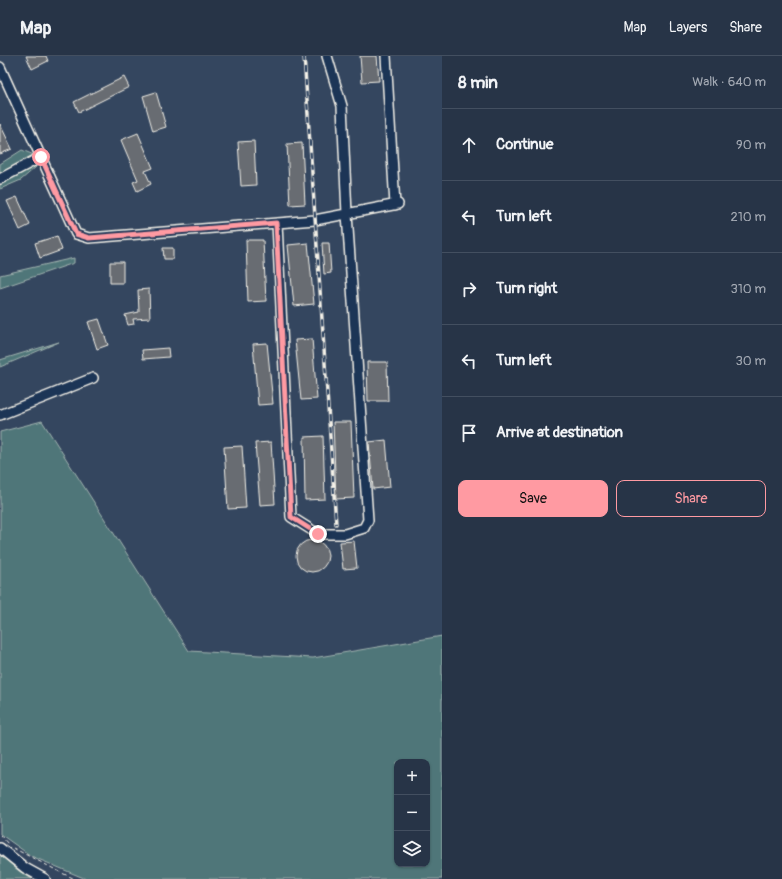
<!DOCTYPE html>
<html lang="en">
<head>
<meta charset="utf-8">
<style>
	body { margin:0; font-family:Pangolin,sans-serif; background:#2f3c4e; color:#f1f3f6 }
	.controls { position:absolute; right:12px; bottom:12px; display:grid; overflow:hidden; border-radius:8px; box-shadow:0 1px 3px #0004 }
	.controls button { width:36px; height:36px; display:grid; place-items:center; padding:0; border:0; border-bottom:1px solid #434f60; background:#273447; color:#f1f3f6; font:20px sans-serif }
	.stop { position:absolute; width:12px; height:12px; margin:-9px; border:3px solid #ff9aa2; border-radius:50%; background:#fff }
	.stop.end { background:#ff9aa2; border-color:#fff; box-shadow:0 1px 4px #0008 }
	.list { margin:0; padding:0; list-style:none }
	h2 { display:flex; justify-content:space-between; align-items:center; height:52px; margin:0; padding:0 16px; font-size:17px }
	h2 small { font-size:13px; font-weight:400; color:#a4aab4 }
	.list li { display:grid; grid-template-columns:26px 1fr auto; gap:12px; align-items:center; box-sizing:border-box; height:72px; padding:0 16px; border-top:1px solid #434f60 }
	.list b { display:block; font-size:15px; white-space:nowrap }
	.list em { font-size:13px; font-style:normal; color:#a4aab4 }
	.actions { display:flex; gap:8px; padding:12px 16px }
	.actions a { flex:1; padding:9px 0; border:1px solid #ff9aa2; border-radius:8px; text-align:center; font-size:14px; color:#ff9aa2 }
	.actions .main { background:#ff9aa2; color:#111 }
	.icon { flex:none; width:22px; height:22px; fill:none; stroke:currentColor; stroke-width:2; stroke-linecap:round; stroke-linejoin:round }
	.map { position:relative; flex:none; width:442px; height:823px; overflow:hidden }
	header { display:flex; align-items:center; gap:24px; box-sizing:border-box; height:56px; padding:0 20px; background:#273447; border-bottom:1px solid #434f60 }
	header strong { font-size:19px }
	nav { display:flex; gap:22px; margin-inline-start:auto; font-size:14px }
	main { display:flex }
	aside { flex:1; background:#273447 }
	.map>svg:first-child { display:block }
	.green { fill:#4f7679; stroke:#a2b4b0; fill-rule:evenodd }
	.building { fill:#686c72; stroke:#f4f1e8 }
	.lines { fill:none; stroke-linecap:round; stroke-linejoin:round }
	.minor-casing { stroke:#f4f1e8; stroke-width:12 }
	.path { stroke:#f4f1e8; stroke-width:1; stroke-dasharray:4 3; stroke-linecap:butt }
	.minor { stroke:#1d3557; stroke-width:9 }
	.rail-casing { stroke:#f4f1e8; stroke-width:3.5 }
	.rail { stroke:#1d3557; stroke-width:2; stroke-dasharray:6; stroke-linecap:butt }
	.route { stroke:#ff9aa2; stroke-width:5 }
</style>
</head>
<body>
<header>
<strong>Map</strong>
<nav><a>Map</a><a>Layers</a><a>Share</a></nav>
</header>
<main>
<div class="map">
<svg width="442" height="823" viewBox="0 0 442 823">
	<rect width="100%" height="100%" fill="#34465f"/>
	<filter id="ink" filterUnits="userSpaceOnUse"><feTurbulence type="fractalNoise" baseFrequency=".025" numOctaves="2"/><feDisplacementMap in="SourceGraphic" scale="8" xChannelSelector="R" yChannelSelector="G"/><feConvolveMatrix kernelMatrix="1 2 1 2 8 2 1 2 1" color-interpolation-filters="sRGB"/></filter>
	<g filter="url(#ink)">
		<!-- green -->
		<path class="green" d="M22,94L34,99L36,111L21,124L0,133V108Z
			M74,202V207L0,232V219Z
			M59,286L0,311V304Z
			M42,365L189,595L313,602L442,580V823H86L31,800L0,778V376ZM397,706H427V808H397Z
			M0,799L19,815L32,823H0Z"/>
		<!-- building -->
		<path class="building" d="M26,0H46L48,5L32,13Z
			M360,0H377L379,25L362,26Z
			M124,21L129,31L79,56L74,46Z
			M156,36L166,71L153,75L143,40Z
			M0,68L12,93L0,98Z
			M138,77L153,112L145,115L151,128L137,135L133,126L138,124L121,84Z
			M254,85L256,129L241,130L238,86Z
			M302,87L305,148L290,149L287,88Z
			M17,141L30,169L20,174L7,145Z
			M57,180L62,194L40,202L35,187Z
			M246,184H263L266,245L248,246Z
			M308,187L314,248L294,250L288,189Z
			M322,187H329L331,217L324,218Z
			M163,192H173V203H164Z
			M110,206H123V227H110Z
			M149,233L150,262L133,263L134,268L128,269L125,259L139,256L138,234Z
			M99,263L108,289L97,293L88,266Z
			M312,283L317,343L301,344L295,284Z
			M267,287L273,348L258,349L253,288Z
			M168,292L169,301L143,303L142,294Z
			M367,306H387L388,345H368Z
			M333,366H351L354,442L336,443Z
			M323,380L325,443L305,444L304,381Z
			M386,384L390,431L373,433L369,386Z
			M271,386L275,448L260,449L255,387Z
			M242,390L246,452L228,453L224,391Z
			M296 500a16 16 0 1 1 32 0a16 16 0 1 1-32 0Z
			M354,485L357,512L343,513L340,486Z"/>
		<g class="lines">
			<!-- minor casing -->
			<g class="minor-casing">
				<path id="minor" d="M386,0L395,149
					M0,11L76,178L89,182L315,164L398,148
					M0,123L41,101
					M277,167L291,461L318,478H345L364,472L368,464L347,158L342,50L327,0
					M0,359L93,322
					M0,792L25,812L45,823"/>
			</g>
			<!-- path -->
			<path class="path" d="M0,779L9,789
				M13,792L64,818L75,823"/>
			<!-- minor -->
			<use href="#minor" class="minor"/>
			<!-- rail casing -->
			<g class="rail-casing">
				<path id="rail" d="M304,0L336,468"/>
			</g>
			<!-- rail -->
			<use href="#rail" class="rail"/>
		</g>
	</g>
	<g class="lines" filter="url(#ink)">
		<!-- route -->
		<path class="route" d="M41,101L76,178L89,182L276,167L291,461L318,478"/>
	</g>
</svg>
<div class="controls">
<button>+</button>
<button>−</button>
<button><svg class="icon" aria-label="layers" viewBox="0 0 24 24"><path d="M12 4l9 5-9 5-9-5zM3 14l9 5 9-5"/></svg></button>
</div>
<div class="stop" style="left:41px;top:101px"></div>
<div class="stop end" style="left:318px;top:478px"></div>
</div>
<aside>
<h2>8 min<small>Walk · 640 m</small></h2>
<ul class="list">
<li><svg class="icon" aria-label="ahead" viewBox="0 0 24 24"><path d="M12 20V5M6 11l6-6 6 6"/></svg><div><b>Continue</b></div><em>90 m</em></li>
<li><svg class="icon" aria-label="left" viewBox="0 0 24 24"><path d="M17 20v-9H6M10 6l-5 5 5 5"/></svg><div><b>Turn left</b></div><em>210 m</em></li>
<li><svg class="icon" aria-label="right" viewBox="0 0 24 24"><path d="M7 20v-9h11M14 6l5 5-5 5"/></svg><div><b>Turn right</b></div><em>310 m</em></li>
<li><svg class="icon" aria-label="left" viewBox="0 0 24 24"><path d="M17 20v-9H6M10 6l-5 5 5 5"/></svg><div><b>Turn left</b></div><em>30 m</em></li>
<li><svg class="icon" aria-label="arrive" viewBox="0 0 24 24"><path d="M6 21V4h12l-3 4 3 4H6"/></svg><div><b>Arrive at destination</b></div></li>
</ul>
<div class="actions"><a class="main">Save</a><a>Share</a></div>
</aside>
</main>
</body>
</html>
